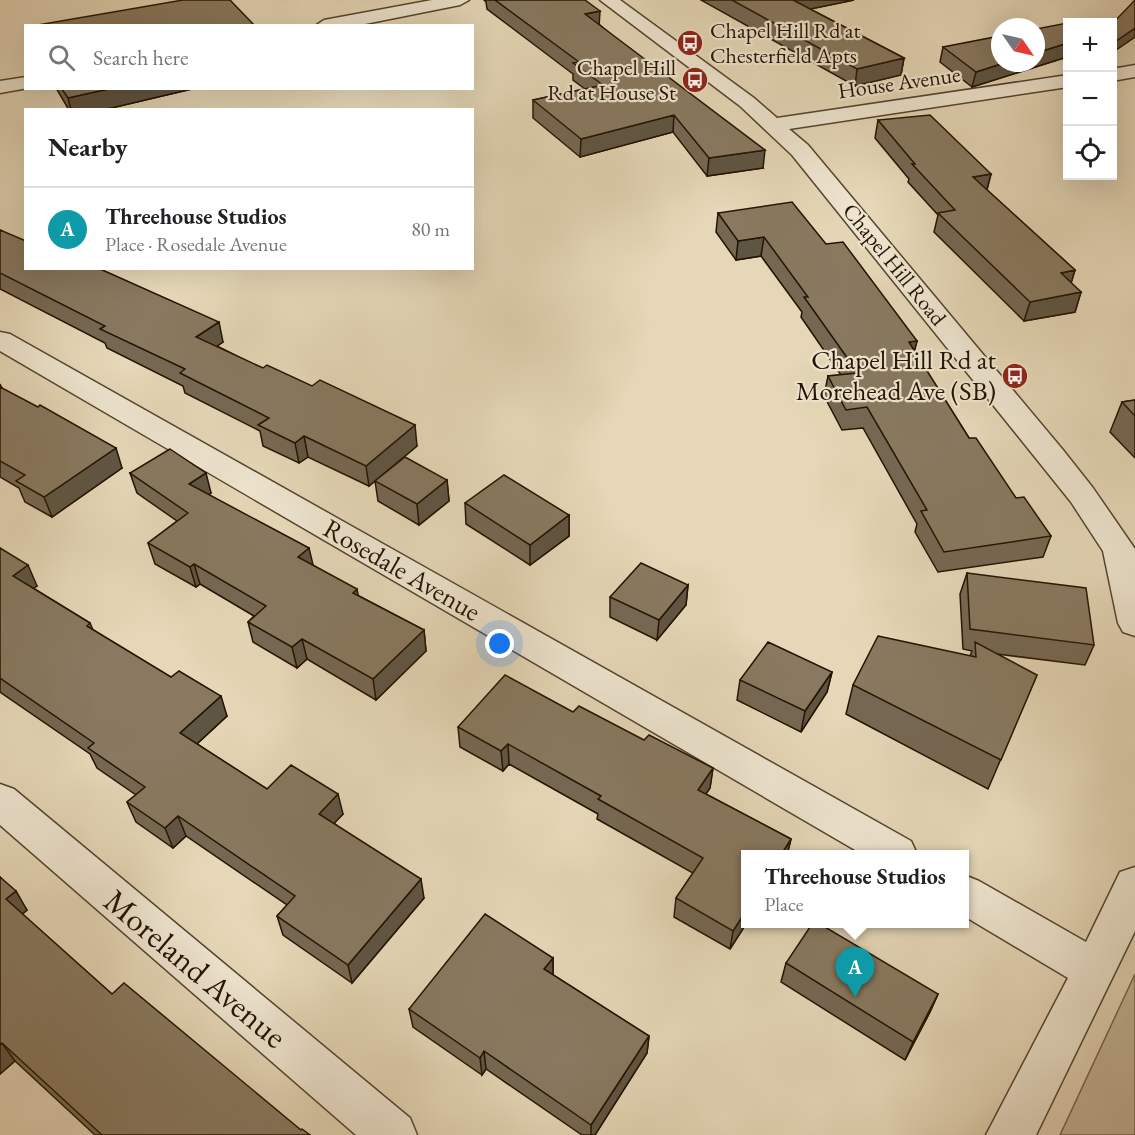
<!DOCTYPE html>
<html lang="en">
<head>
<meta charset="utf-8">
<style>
	body { margin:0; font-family:"EB Garamond",serif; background:#f6f6f6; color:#202124 }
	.controls { position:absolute; right:18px; top:18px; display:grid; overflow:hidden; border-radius:0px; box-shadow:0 6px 24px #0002 }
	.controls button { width:54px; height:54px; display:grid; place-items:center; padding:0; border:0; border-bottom:2px solid #e0e0e0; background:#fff; color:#202124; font:30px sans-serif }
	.compass { position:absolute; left:991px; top:18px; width:54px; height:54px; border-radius:50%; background:#fff; box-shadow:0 6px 24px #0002; rotate:124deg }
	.you { position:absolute; left:500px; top:644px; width:21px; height:21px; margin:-15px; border:4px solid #fff; border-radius:50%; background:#1a73e8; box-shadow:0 0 0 9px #1a73e833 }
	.badge { display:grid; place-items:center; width:39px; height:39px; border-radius:50%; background:#8f2418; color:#fff; font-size:20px; font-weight:700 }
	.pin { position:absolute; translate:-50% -50px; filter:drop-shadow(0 2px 3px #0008) }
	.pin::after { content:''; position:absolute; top:32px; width:21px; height:18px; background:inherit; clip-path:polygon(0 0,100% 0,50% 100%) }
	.popup { position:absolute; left:741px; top:850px; width:228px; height:78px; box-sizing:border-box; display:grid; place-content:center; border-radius:0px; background:#fff; filter:drop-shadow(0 2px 4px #0005); font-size:20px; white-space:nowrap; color:#757577 }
	.popup b { font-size:22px; color:#202124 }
	.popup::after { content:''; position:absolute; left:50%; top:100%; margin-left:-12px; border:12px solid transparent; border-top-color:#fff }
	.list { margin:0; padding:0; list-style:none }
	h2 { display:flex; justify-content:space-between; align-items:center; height:78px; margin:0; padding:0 24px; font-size:26px }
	h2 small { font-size:20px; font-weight:400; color:#757577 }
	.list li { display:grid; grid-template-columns:39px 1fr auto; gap:18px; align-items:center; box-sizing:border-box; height:84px; padding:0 24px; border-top:2px solid #e0e0e0 }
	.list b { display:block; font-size:22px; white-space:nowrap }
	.list p { margin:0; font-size:20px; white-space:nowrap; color:#757577 }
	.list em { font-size:20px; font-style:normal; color:#757577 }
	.icon { flex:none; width:33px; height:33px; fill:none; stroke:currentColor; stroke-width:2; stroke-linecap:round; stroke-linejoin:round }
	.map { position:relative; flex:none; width:1135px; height:1135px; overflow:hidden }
	.search { position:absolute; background:#fff; box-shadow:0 6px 24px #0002; left:24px; top:24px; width:450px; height:66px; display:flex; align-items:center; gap:15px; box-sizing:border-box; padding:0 21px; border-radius:0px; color:#757577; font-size:22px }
	.panel { position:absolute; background:#fff; box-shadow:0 6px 24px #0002; left:24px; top:108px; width:450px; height:162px; border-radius:0px }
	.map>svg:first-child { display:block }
	.green { fill:#c4b698; stroke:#74644c; stroke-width:1.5 }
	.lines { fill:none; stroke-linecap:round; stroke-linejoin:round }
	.minor-casing { stroke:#54442e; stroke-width:3 }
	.minor { fill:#eee5d0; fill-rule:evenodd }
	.wall { fill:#756853; stroke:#231301; stroke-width:1.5 }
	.shaded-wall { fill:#5f5543; stroke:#231301; stroke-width:1.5 }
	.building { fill:#887960; stroke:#231301; stroke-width:1.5 }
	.labels { text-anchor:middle; stroke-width:4.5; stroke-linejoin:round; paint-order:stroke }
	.far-poi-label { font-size:22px; fill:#231301; stroke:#eee5d0; text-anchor:start }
	.far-street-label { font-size:22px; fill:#231301; stroke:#eee5d0 }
	.poi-label { font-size:27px; fill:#231301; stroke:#eee5d0; text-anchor:end }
	.street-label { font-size:27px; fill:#231301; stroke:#eee5d0 }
	.near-street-label { font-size:33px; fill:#231301; stroke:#eee5d0 }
</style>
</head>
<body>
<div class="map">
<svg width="1135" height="1135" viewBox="0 0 1135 1135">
	<rect width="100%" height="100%" fill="#e5d7b7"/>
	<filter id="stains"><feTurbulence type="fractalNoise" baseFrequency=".00333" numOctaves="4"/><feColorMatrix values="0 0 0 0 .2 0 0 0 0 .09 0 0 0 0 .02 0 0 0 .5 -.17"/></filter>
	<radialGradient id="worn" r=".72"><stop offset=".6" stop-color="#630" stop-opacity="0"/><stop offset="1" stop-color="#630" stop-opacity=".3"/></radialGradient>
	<!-- green -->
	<path class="green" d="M1135,974V1135H1060Z"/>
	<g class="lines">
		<!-- minor casing -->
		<g class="minor-casing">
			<path id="minor" d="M432,0H469L460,5L355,26H315L324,20Z
				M600,0H620L754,98L777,118L1068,75V87L789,129L808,145L1063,450L1093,488L1135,549V636L1123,632L1118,623L1103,551L1071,502L792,155L740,106Z
				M1135,65V77L1112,81V69Z
				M26,77V88H28L0,93V81Z
				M0,332L10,334L911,841L917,854H862L0,351Z
				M0,784L14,789L410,1118L417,1135H356L0,825Z
				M1135,867V931L1036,1135H986L1068,978L964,916V875L979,881L1086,942L1120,872Z"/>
		</g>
		<!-- minor -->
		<use href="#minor" class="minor"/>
	</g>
	<!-- wall -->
	<path class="wall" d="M484,0H585L600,25L763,168L707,176L673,132L580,157L533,118V100L585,89L573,80V74L487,9L486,2Z
		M701,0H854L810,9L904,58L901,75L855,86Z
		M943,47L1067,57L972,87L940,62Z
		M56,88H196L103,110H69Z
		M878,120L991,174L987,190L1075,270L1071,283L1081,292L1075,312L1024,321L934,232L938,215L908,182L909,179L875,138Z
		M718,213L826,244L917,341L914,351L969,438L1016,498L1051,536L1043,557L938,572L915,532L917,524L863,428L842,430L824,396L828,376L841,375L801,317L802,312L761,256L736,260L716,232Z
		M0,230L223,342L217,346L417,446L378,479L447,480L449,501L419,525L378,501L375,481L369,486L308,457L299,463L263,446L260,431L185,393L183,386L107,348L105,343L0,289Z
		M0,384L2,388L122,468L52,517L25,502L19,488L0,477Z
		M1135,400V458L1110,432L1122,402Z
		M130,473L211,493L209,495L359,596L424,630L426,651L376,700L307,659L297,668L253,642L248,622L254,616L200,584L196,587L155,564L148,543L177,521L137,493Z
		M465,503L569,515V536L530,565L466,524Z
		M0,548L37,586L33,588L90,623L93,630L227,716L197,744L267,789L343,814L334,823L424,898L352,983L283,935L277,916L287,905L186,836L173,848L136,822L127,802L136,795L97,768L90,754L0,692Z
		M967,573L1094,645L1085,665L997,654L1037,675L988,789L846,714L853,685L970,656L972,651L963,649L960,594Z
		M688,585L686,605L657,640L610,617V597Z
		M832,672L827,692L801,732L737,700L740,680Z
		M573,712L713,768L710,788L706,794L791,839L787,855H746V924L730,949L674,917L676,898L693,873L597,819L598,814L509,764L503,771L460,747L458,727Z
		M0,877L27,910L22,914L112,994L301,1130L310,1135H95L15,1061L0,1074Z
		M553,958V975L649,1036L647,1053L595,1135H582L486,1069L482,1075L413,1027L409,1009Z
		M786,963L938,994L930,1012L905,1060L781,982Z"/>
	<!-- shaded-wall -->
	<path class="shaded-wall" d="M788,0H854L786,14Z
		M600,11L599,27L585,14Z
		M1135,28V37L1113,52V43Z
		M1068,43L1067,57L972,87L976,72L1004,63H1036V53Z
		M904,58L901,75L855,86L857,69Z
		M113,88H196L103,110H71L68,98Z
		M674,115L673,132L580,157L581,139Z
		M765,150L763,168L707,176L709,158Z
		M991,174L986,193L973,177Z
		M764,237L761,256L736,260L738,241Z
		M1075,270L1069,290L1061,273Z
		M1081,292L1075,312L1024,321L1030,302Z
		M219,322L223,342L201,357L196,337Z
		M917,341L912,361L909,342Z
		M415,425L417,446L369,486L366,466Z
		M304,436L308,457L299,463L295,443Z
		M116,448L122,468L52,517L44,497Z
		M206,473L211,493L195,504L189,484Z
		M447,480L449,501L419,525L417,504Z
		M569,515V536L530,565V545Z
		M309,548L314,569L298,557Z
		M194,564L200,584L196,587L190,567Z
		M28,565L37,586L22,596L13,576Z
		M688,585L686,605L657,640L659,620Z
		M357,589L361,609L353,593Z
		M424,630L426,651L376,700L373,679Z
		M302,639L307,659L297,668L292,647Z
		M832,672L827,692L801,732L805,711Z
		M221,696L227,716L187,753L180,733Z
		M508,744L509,764L503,771L501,751Z
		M713,768L710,788L695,809L698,790Z
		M338,794L343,814L324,834L319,814Z
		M178,816L186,836L173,848L165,828Z
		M791,839L787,855H781Z
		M421,879L424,898L352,983L348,965Z
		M16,891L27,910L18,918L6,899Z
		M746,911V924L730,949L733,931Z
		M553,958V976L544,969Z
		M938,994L930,1012L905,1060L913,1042Z
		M649,1036L647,1053L595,1135H591V1125Z
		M2,1043L15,1061L0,1074V1045Z
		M484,1051L486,1069L482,1075L480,1058Z"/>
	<!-- building -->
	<path class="building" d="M183,0H230L255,26H32Z
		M495,0H585L600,11L585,14L765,150L709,158L674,115L581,139L533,100L603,85L573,63L579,62Z
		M732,0H793L904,58L857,69Z
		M1135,0V28L1113,43V23Z
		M1067,23L1068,26V43L1036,53V29Z
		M1000,36V63H1004L976,72L943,47Z
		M61,88H113L68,98Z
		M930,115L991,174L973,177L1075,270L1061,273L1081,292L1030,302L938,213L955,210L912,164H915L878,120Z
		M792,202L826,244L843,242L917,341L909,342L969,438H976L1016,498L1024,497L1051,536L944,552L921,511L927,510L867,407L846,410L828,376L858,373L804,297H808L764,237L738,241L718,213Z
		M0,230L26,241V268H98L219,322L196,337L263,368L267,365L312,386L320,380L415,425L366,466L304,436L295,443L258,425L269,418L180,373L185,369L100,329L105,326L0,273Z
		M0,387L38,407L40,405L116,448L44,497L16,481L25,475L0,461Z
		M1135,400V416L1122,402Z
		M170,449L206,473L189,484L309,548L298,557L357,589L353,593L424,630L373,679L302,639L292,647L248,622L266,606L194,564L190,567L148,543L188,513L130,473Z
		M405,457L447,480L417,504L375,481Z
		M504,475L569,515L530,545L465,503Z
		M0,548L28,565L13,576L90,623L87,626L171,677L179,671L221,696L180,733L267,789L291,765L338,794L319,814L421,879L348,965L277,916L295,896L178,816L165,828L127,802L145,787L88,748L94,743L0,678Z
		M641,563L688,585L659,620L610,597Z
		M967,573L1086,588L1094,645L970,629Z
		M878,636L976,657L975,642L1037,675L1001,760L853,685Z
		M768,642L832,672L805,711L740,680Z
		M505,675L573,712L579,706L644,740L649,735L713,768L698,790L791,839L781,855H746V911L733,931L676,898L703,858L598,799L601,796L508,744L501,751L458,727Z
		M0,877L16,891L6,899L112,994L124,983L301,1130L302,1129L310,1135H102L2,1043L0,1045Z
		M485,914L553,958L544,969L649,1036L591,1125L484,1051L480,1058L409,1009Z
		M812,924H820L938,994L913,1042L786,963Z"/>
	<!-- icons -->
	<defs>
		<g id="bus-disc" transform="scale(1.35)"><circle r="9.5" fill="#8f2418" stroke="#eee5d0"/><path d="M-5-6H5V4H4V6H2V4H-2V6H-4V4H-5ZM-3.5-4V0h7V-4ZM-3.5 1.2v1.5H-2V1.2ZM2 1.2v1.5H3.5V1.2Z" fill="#fff"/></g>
	</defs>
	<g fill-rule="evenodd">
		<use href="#bus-disc" x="690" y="43"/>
		<use href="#bus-disc" x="695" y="80"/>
		<use href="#bus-disc" x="1015" y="376"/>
	</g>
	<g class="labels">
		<!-- far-poi labels -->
		<g class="far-poi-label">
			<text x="710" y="38">Chapel Hill Rd at<tspan x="710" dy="25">Chesterfield Apts</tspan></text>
			<text x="676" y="75" text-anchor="end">Chapel Hill<tspan x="676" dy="25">Rd at House St</tspan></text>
		</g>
		<!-- far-street labels -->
		<g class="far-street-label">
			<text transform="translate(899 82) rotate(-8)" y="8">House Avenue</text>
			<text transform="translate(895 264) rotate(51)" y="8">Chapel Hill Road</text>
		</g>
		<!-- poi labels -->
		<g class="poi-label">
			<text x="996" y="369">Chapel Hill Rd at<tspan x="996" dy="31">Morehead Ave (SB)</tspan></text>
		</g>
		<!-- street labels -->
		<g class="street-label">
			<text transform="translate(402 570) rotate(30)" y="9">Rosedale Avenue</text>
		</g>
		<!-- near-street labels -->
		<g class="near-street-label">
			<text transform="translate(196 968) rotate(40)" y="12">Moreland Avenue</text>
		</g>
	</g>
	<rect width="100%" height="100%" filter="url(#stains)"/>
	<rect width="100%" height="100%" fill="url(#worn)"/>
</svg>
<div class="controls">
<button>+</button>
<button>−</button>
<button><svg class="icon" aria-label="locate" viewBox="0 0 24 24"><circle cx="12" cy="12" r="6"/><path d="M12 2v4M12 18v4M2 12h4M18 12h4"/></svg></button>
</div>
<svg class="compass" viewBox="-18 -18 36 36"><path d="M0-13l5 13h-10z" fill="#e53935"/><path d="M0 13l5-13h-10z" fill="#757577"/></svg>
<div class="you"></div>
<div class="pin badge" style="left:855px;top:997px;background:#0f9aa8">A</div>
<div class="popup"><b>Threehouse Studios</b>Place</div>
<div class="search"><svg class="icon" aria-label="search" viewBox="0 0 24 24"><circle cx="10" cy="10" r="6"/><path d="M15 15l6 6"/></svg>Search here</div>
<section class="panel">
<h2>Nearby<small></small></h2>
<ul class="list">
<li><span class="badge" style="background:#0f9aa8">A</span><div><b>Threehouse Studios</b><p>Place · Rosedale Avenue</p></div><em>80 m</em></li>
</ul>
</section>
</div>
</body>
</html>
